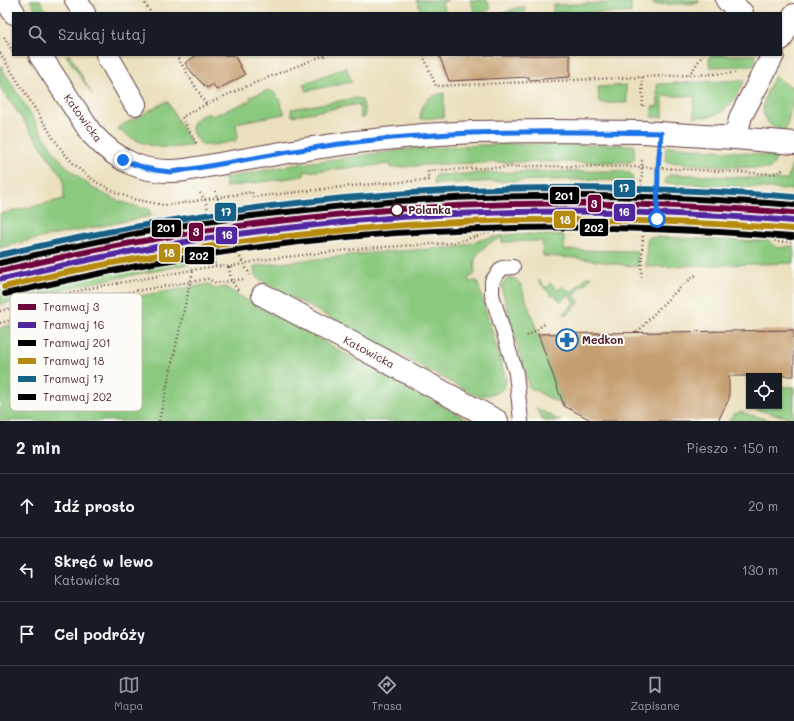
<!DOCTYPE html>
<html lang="pl">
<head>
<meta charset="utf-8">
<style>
	body { margin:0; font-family:Mali,sans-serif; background:#20242c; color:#f1f3f6 }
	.controls { position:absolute; right:12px; bottom:12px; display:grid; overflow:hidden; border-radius:0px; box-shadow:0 1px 3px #0004 }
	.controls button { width:36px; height:36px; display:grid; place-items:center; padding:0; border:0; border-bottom:1px solid #363941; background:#171b24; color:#f1f3f6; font:20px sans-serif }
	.stop { position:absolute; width:12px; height:12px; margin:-9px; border:3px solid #1a73e8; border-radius:50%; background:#fff }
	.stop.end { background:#1a73e8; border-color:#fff; box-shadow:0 1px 4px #0008 }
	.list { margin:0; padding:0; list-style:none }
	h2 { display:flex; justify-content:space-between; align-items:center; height:52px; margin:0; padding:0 16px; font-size:17px }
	h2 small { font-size:13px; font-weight:400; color:#9ea1a6 }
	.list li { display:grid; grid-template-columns:26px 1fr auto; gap:12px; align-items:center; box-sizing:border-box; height:64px; padding:0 16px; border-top:1px solid #363941 }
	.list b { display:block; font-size:15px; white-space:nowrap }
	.list p { margin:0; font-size:13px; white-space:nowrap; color:#9ea1a6 }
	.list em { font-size:13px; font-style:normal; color:#9ea1a6 }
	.icon { flex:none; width:22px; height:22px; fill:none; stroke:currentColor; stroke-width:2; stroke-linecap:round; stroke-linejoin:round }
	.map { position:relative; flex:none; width:794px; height:421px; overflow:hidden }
	.search { position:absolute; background:#171b24; box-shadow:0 1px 3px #0004; left:12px; right:12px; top:12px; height:44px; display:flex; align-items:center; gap:10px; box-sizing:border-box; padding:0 14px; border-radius:0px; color:#9ea1a6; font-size:15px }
	.sheet { height:244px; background:#171b24 }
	nav { display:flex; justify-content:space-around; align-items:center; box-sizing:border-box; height:56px; border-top:1px solid #363941; background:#171b24; font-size:11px; color:#9ea1a6 }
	nav a { display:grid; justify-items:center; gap:2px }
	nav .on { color:#8c9099 }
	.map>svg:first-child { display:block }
	.green { fill:#8bc97f; stroke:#6a7455 }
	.building { fill:#c59e6f }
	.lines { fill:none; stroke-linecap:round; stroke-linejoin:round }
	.service-casing { stroke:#623c41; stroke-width:16 }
	.minor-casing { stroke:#623c41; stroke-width:24 }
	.path { stroke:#623c41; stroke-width:2.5; stroke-dasharray:1 3; stroke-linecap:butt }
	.service { stroke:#fff; stroke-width:14 }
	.minor { stroke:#fff; stroke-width:22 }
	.tram-1-casing { stroke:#fdfcf7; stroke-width:9 }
	.tram-2-casing { stroke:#fdfcf7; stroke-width:9 }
	.tram-3-casing { stroke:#fdfcf7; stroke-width:9 }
	.tram-4-casing { stroke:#fdfcf7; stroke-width:9 }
	.tram-5-casing { stroke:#fdfcf7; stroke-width:9 }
	.tram-6-casing { stroke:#fdfcf7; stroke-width:9 }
	.tram-1 { stroke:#6d053d; stroke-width:6 }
	.tram-2 { stroke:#51279e; stroke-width:6 }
	.tram-3 { stroke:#000; stroke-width:6 }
	.tram-4 { stroke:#b58a11; stroke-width:6 }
	.tram-5 { stroke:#166187; stroke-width:6 }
	.tram-6 { stroke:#000; stroke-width:6 }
	.route { stroke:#1a73e8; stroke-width:5 }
	.stop-dot { fill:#fdfcf7; stroke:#4a1f2b; stroke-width:2 }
	.labels { text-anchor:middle; stroke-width:4; stroke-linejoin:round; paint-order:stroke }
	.street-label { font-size:11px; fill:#4a1f2b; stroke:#fdfcf7 }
	.stop-label { font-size:11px; font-weight:bold; fill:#4a1f2b; stroke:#fdfcf7; text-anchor:start }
	.poi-label { font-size:11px; font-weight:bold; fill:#4a1f2b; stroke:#fdfcf7; text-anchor:start }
	.key { fill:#fdfcf7; stroke:#c7baba; stroke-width:1 }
	.key-label { font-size:11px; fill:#4a1f2b }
	.line-badge { stroke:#fdfcf7; stroke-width:1.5 }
	.badge-label { font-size:11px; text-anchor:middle; font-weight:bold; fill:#fff }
</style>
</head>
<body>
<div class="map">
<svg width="794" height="421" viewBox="0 0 794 421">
	<rect width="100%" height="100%" fill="#fdfcf7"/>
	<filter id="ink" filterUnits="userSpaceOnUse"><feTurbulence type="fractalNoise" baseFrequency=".025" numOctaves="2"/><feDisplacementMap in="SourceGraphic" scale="8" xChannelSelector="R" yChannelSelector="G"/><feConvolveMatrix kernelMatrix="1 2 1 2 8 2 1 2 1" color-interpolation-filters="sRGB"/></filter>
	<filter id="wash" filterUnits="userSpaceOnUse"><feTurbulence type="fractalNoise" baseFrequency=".012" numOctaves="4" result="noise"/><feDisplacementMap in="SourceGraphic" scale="16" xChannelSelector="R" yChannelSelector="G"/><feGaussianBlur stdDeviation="0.9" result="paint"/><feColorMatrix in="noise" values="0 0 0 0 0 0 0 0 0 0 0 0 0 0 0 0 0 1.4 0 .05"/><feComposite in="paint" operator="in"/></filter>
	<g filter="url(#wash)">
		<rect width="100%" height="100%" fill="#ebe1bf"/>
		<!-- green -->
		<path class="green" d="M30,0H40L47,13H38Z
			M416,0H448L442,3L446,13H422Z
			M470,0H487L491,9L481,13H475Z
			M651,0H699L698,3L654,5Z
			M631,2V13H553V5Z
			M518,7H525V13H503Z
			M66,55H70L92,94Z
			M711,55H756V58L753,66L710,67C709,63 708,59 711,55Z
			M0,65L54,152C76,181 113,204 149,209L151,216L35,239L0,248V214L64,199L63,178L0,87Z
			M346,67L352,82L306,91L303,84Z
			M774,77L794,88V99L785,131C767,128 759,115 765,98C767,91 771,84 774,77Z
			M745,80C737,96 729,113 710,116C705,117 699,117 694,117V96H663V117H652V107L658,106L657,84Z
			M626,85L627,103H599L598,87Z
			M268,90C279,92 280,103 284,112V114L236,123L238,137L235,141C228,142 210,147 204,145C196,143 189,129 193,122C196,117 204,115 209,113L212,116L251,100L250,97Z
			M444,93V117L420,119C422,101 427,97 444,93Z
			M357,98L361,99L363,102L365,114L364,117L361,119L359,104L292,116L291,109Z
			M167,101L192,145C163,151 141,147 117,128Z
			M511,144L634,145C634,152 637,160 630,162H516L440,164L391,168L390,164L304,172V176L226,187L225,178L298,164L410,149L482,145Z
			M667,146L739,152L777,157L773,165L769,169L665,162L666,149Z
			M794,158V190L730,186L665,183V179L669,175L674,174L787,180Z
			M624,171L629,172L632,175L633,181C567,178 500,181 434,184V178L436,175H440L515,172Z
			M435,193V204L319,213L237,223L236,213L362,198Z
			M519,234L564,235V250L638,251L637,267L576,258L543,256L542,241L502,242V238C493,240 477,250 475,260C474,264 475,269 475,273L473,276L468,277L470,282L474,281H477L506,379C505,396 490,394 477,396L267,284L256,277L255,276L254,266L369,253L458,247L484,239L498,236Z
			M650,237L754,241L767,240L769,241L775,247L778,248L794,246V263L646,267L647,240Z
			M205,240C206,249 208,256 200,262L91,283L0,305V281L38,271L86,262Z
			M588,276L592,277L574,295L580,302L568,314H563L575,302L568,295L561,302L554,294L552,296L538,281L539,280L546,288L551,283L558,290L563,286L570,293Z
			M512,278L517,280L520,283L564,406L529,387L502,289C503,282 505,279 512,278Z
			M209,284L214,289L226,287L228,289L255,305L470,421H0V328L47,315C51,316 51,317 52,320L72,315V312L74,309L128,298Z
			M779,387H794V419L757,410L752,406H779Z
			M536,408L561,421H543Z
			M740,412L773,421H728L734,414Z"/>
		<g id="blocks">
			<!-- building -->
			<path class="building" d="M197,55H234L245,75L216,90L213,84L207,88L194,75L185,63Z
				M439,55H570V77L529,80V77L449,81Z
				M794,330V376H729V399L718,421H593L564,406L538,334Z"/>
		</g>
	</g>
	<g filter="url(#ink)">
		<use href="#blocks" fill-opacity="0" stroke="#623c41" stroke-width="1"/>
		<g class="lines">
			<!-- service casing -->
			<g class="service-casing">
				<path id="service" d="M513,267L502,268L492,281V295L516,373L521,421"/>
			</g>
			<!-- minor casing -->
			<g class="minor-casing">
				<path id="minor" d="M6,0L14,13
					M76,0L84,13
					M727,0L742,13
					M781,39L794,15
					M40,55L91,133C118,162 145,175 185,170L299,150L356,142L423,135L474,132L550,131L643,132L735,138L794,143
					M107,55L135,104
					M735,138L741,116L773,55
					M263,295L497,421"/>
			</g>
			<!-- path -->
			<path class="path" d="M143,0L151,13
				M4,37L13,52
				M0,53L54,139L64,153L74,164L86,175L98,183L117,193L133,199L163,205L177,204L252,192L253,197L361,185L428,180V171L440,170L534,166L642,167L774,174L782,170L783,167
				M176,55L206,104
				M423,55L436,86L735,73
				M689,75L703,55
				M642,77L643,108
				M196,143L182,117C228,92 277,74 325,55
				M215,191L217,197L222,206L227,235L232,241L236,250L250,275
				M200,193L205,200L207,205L215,266
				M657,232L659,158
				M269,242L280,233L430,218V221L510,217L657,219L728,224H773L774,239L776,242L794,241
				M234,246L269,242L279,245L439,232L481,220
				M229,267L231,280L238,290
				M641,277L643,232L641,219L642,158
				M0,311L91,288L215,266L229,267L256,261L276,258L367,248L450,243L464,240L487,233L506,230L530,229L657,232L755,236L794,231
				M0,323L48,311L129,292L208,279L216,283L244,279
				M638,332C655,312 674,291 696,275
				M527,336L546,323
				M159,421L193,270"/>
			<!-- service -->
			<use href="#service" class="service"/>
			<!-- minor -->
			<use href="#minor" class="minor"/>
			<!-- tram-1 casing -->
			<g class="tram-1-casing">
				<path id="tram-1" d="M0,271C50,260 99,248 149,240C198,231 247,224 297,219C461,199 629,200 794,213"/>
			</g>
			<!-- tram-2 casing -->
			<g class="tram-2-casing">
				<path id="tram-2" d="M2,279C51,268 101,256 151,248C199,239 248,232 297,227C462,207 629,208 793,221"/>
			</g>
			<!-- tram-3 casing -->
			<g class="tram-3-casing">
				<path id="tram-3" d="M0,263C48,252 97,241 145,232C195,223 246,216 297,211C462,191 629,192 794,205"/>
			</g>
			<!-- tram-4 casing -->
			<g class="tram-4-casing">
				<path id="tram-4" d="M4,287C53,275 102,264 152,256C201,247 249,240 298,235C462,215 628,216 793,229"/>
			</g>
			<!-- tram-5 casing -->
			<g class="tram-5-casing">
				<path id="tram-5" d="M0,255C98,232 197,214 297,203C462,184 628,184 794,197"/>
			</g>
			<!-- tram-6 casing -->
			<g class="tram-6-casing">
				<path id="tram-6" d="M5,294C54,283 104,272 153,263C202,255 250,248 299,242C463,223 628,224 792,237"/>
			</g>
			<!-- tram-1 -->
			<use href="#tram-1" class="tram-1"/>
			<!-- tram-2 -->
			<use href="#tram-2" class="tram-2"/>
			<!-- tram-3 -->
			<use href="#tram-3" class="tram-3"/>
			<!-- tram-4 -->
			<use href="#tram-4" class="tram-4"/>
			<!-- tram-5 -->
			<use href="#tram-5" class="tram-5"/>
			<!-- tram-6 -->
			<use href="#tram-6" class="tram-6"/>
		</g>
	</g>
	<g class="lines" filter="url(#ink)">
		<!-- route -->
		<path class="route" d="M123,160C139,167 153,171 171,172C233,163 294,149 356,142C429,133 503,131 577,132C605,132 633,132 661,133L658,168L657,219"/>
	</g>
	<!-- icons -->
	<defs>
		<g id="pharmacy-ring" transform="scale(1.15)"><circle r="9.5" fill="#fdfcf7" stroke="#1f6fb2" stroke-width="1.5"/><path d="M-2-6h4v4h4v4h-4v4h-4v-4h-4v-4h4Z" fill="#1f6fb2"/></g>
	</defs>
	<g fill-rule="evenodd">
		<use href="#pharmacy-ring" x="567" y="340"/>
	</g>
	<!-- markers -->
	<circle class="stop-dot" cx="397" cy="210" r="6"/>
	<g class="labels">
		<!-- street labels -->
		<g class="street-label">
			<text transform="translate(83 118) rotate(54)" y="4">Katowicka</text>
			<text transform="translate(369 352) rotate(28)" y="4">Katowicka</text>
		</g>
		<!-- stop labels -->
		<g class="stop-label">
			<text x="408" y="214">Polanka</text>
		</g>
		<!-- poi labels -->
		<g class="poi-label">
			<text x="582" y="344">Medkon</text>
		</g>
	</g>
	<!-- legend -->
	<rect x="10" y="293" width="132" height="118" rx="6" class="key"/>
	<rect x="18" y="304" width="18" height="6" fill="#6d053d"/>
	<rect x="18" y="322" width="18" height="6" fill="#51279e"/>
	<rect x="18" y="340" width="18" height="6" fill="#000"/>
	<rect x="18" y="358" width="18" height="6" fill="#b58a11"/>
	<rect x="18" y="376" width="18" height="6" fill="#166187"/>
	<rect x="18" y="394" width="18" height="6" fill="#000"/>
	<g class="key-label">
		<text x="43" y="311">Tramwaj 3</text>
		<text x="43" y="329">Tramwaj 16</text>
		<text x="43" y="347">Tramwaj 201</text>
		<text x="43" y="365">Tramwaj 18</text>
		<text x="43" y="383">Tramwaj 17</text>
		<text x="43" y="401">Tramwaj 202</text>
	</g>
	<g class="line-badge">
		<rect x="613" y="179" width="23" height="19" rx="4" fill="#166187"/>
		<rect x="549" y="186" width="31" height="19" rx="4" fill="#000"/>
		<rect x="587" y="194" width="15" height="19" rx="4" fill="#6d053d"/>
		<rect x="214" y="202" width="23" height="20" rx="4" fill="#166187"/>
		<rect x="613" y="203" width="23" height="19" rx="4" fill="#51279e"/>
		<rect x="553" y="210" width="23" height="19" rx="4" fill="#b58a11"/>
		<rect x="579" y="218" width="30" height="19" rx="4" fill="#000"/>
		<rect x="151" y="219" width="31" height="19" rx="4" fill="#000"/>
		<rect x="188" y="222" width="16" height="20" rx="4" fill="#6d053d"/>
		<rect x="215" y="226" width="23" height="19" rx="4" fill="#51279e"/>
		<rect x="158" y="243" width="23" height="20" rx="4" fill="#b58a11"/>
		<rect x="184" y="246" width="31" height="19" rx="4" fill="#000"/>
	</g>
	<g class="badge-label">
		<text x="624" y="192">17</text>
		<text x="564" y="200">201</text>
		<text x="594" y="208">3</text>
		<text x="226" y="216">17</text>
		<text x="624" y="216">16</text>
		<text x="565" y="224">18</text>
		<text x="594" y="232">202</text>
		<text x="166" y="232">201</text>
		<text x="196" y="236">3</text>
		<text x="227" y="239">16</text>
		<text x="169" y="257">18</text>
		<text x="199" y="260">202</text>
	</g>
</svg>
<div class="controls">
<button><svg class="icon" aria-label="locate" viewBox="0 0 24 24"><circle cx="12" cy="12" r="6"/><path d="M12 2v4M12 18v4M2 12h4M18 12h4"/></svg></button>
</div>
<div class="stop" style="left:657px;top:219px"></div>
<div class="stop end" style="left:123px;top:160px"></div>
<div class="search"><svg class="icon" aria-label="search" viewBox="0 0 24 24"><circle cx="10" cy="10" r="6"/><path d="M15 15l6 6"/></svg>Szukaj tutaj</div>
</div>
<section class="sheet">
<h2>2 min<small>Pieszo · 150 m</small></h2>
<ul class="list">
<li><svg class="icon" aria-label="ahead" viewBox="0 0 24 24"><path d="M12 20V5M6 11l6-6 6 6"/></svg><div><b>Idź prosto</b></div><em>20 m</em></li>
<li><svg class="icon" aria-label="left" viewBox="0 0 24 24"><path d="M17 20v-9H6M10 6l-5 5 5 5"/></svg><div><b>Skręć w lewo</b><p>Katowicka</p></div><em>130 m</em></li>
<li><svg class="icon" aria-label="arrive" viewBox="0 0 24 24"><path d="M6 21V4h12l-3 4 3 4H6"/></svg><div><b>Cel podróży</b></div></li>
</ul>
</section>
<nav>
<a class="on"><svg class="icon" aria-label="map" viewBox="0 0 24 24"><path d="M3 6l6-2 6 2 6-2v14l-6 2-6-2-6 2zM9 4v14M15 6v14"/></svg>Mapa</a>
<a><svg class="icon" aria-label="directions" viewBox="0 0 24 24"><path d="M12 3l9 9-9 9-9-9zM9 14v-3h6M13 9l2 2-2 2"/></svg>Trasa</a>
<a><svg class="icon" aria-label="saved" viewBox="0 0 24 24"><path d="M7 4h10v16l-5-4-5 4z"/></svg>Zapisane</a>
</nav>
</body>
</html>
